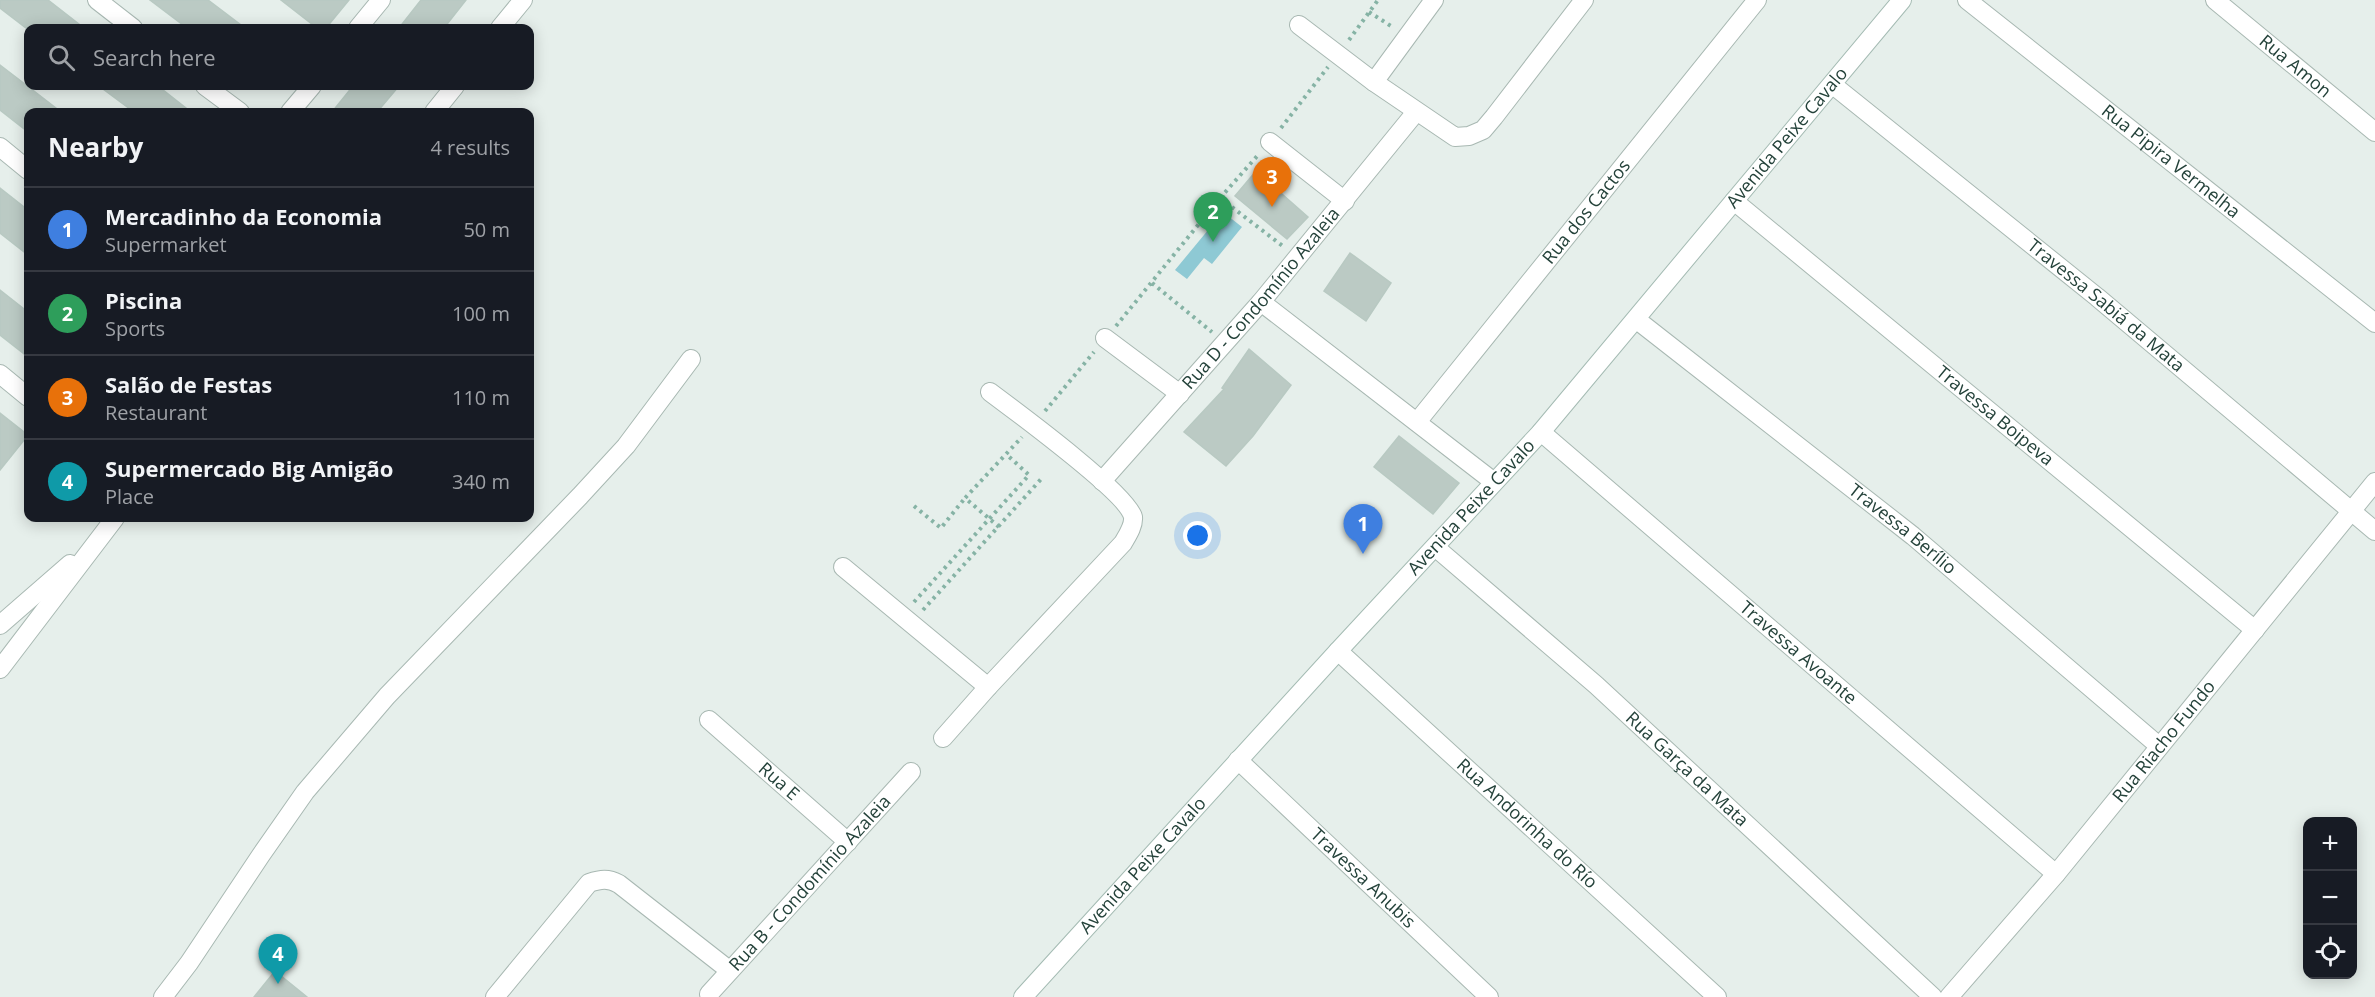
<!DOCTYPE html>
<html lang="en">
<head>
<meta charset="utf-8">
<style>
	body { margin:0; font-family:"Open Sans",sans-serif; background:#20242c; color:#f1f3f6 }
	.controls { position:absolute; right:18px; bottom:18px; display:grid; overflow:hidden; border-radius:12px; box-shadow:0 3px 15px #0003 }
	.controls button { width:54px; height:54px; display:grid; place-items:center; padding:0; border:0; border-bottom:2px solid #363941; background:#171b24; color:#f1f3f6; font:30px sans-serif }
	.you { position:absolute; left:1198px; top:536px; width:21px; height:21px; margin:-15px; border:4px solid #fff; border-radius:50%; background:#1a73e8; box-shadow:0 0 0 9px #1a73e833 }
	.badge { display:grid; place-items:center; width:39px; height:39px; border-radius:50%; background:#f4845f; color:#fff; font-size:20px; font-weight:700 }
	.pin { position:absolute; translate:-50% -50px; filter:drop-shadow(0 2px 3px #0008) }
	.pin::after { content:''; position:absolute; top:32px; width:21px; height:18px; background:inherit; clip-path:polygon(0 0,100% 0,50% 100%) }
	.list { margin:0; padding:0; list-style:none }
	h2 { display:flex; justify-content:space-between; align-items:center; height:78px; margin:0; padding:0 24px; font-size:26px }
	h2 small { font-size:20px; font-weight:400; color:#9ea1a6 }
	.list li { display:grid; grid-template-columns:39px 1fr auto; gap:18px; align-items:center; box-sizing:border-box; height:84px; padding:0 24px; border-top:2px solid #363941 }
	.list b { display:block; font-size:22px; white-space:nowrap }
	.list p { margin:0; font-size:20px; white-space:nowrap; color:#9ea1a6 }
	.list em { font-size:20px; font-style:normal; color:#9ea1a6 }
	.icon { flex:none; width:33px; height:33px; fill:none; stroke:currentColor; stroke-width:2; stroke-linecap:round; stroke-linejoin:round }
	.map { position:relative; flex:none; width:2375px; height:997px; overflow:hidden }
	.search { position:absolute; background:#171b24; box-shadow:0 3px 15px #0003; left:24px; top:24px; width:510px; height:66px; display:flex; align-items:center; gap:15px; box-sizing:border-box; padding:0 21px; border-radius:12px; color:#9ea1a6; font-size:22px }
	.panel { position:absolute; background:#171b24; box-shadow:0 3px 15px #0003; left:24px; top:108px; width:510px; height:414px; border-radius:12px }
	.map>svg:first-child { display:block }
	.water { fill:#8ec9d4 }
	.building { fill:#bbcac4; stroke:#b8c9c2; stroke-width:1.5 }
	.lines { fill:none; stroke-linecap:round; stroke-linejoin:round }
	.street-casing { stroke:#a8b8b2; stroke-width:20 }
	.secondary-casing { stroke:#a4bbb3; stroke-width:20 }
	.path { stroke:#86b3a5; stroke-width:4; stroke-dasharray:3 4.5; stroke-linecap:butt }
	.street { stroke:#fff; stroke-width:18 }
	.secondary { stroke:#fff; stroke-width:18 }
	.labels { text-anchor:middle; stroke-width:4.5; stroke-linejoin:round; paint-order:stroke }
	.street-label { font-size:18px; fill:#24423a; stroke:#f7fbf9 }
</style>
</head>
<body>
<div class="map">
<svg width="2375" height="997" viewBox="0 0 2375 997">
	<rect width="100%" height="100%" fill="#e6efeb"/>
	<!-- water -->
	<path class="water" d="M1223,212L1242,227L1212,264L1204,258L1187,279L1175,270Z"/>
	<!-- building -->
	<path class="building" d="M0,0H48L84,28H26L0,8Z
		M150,0H208L245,28H187Z
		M281,0H349L326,28H317Z
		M421,0H466L444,28H399Z
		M0,65L34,91L61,112H28V132L0,110Z
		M99,86H158L191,112H134Z
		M353,86H399L377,112H332Z
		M1256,171L1308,217L1287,239L1235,196Z
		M0,188L28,210V255L0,233Z
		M1350,253L1391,283L1366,321L1324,291Z
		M0,290L28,312V357L0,335Z
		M1249,349L1291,385L1253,436L1226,466L1184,432L1224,389L1222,388Z
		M0,413L28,435L0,470Z
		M1399,436L1459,483L1433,514L1374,467Z
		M275,971L307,997H254Z"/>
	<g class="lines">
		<!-- street casing -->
		<g class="street-casing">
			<g id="street">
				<path d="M97,0L133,28"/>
				<path id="s1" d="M1967,0L2375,323"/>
				<path id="s2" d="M2215,0L2375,132"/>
				<path d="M1299,25L1374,82L1455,137L1469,136L1483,130L1494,117L1584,0"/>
				<path d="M358,28L381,0"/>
				<path d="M500,28L523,0"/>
				<path d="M1374,82L1434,0"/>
				<path id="s3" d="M1833,85L2097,297L2375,531"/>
				<path d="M205,86L240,112"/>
				<path d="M290,112L312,86"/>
				<path d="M434,112L455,86"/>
				<path d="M1270,142L1345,201"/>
				<path d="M0,147L28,170"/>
				<path id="s4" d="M1734,201L2255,630"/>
				<path d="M1261,302L1494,482"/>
				<path id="s5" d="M1637,320L1913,536L2159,746"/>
				<path d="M1105,338L1180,394"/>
				<path d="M0,374L28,397"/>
				<path id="s6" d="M1417,422L1757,0"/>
				<path id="s7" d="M1541,432L2056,874"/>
				<path id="s8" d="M1102,481L1261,302L1416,112"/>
				<path id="s9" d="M1435,547L1596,685L1933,997"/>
				<path d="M843,567L988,687"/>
				<path d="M0,625L70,564"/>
				<path id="s10" d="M1338,651L1717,997"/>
				<path d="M0,669L115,518"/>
				<path id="s11" d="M709,720L848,842"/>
				<path d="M943,738L988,687L1123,543C1127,536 1134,526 1133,517C1128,494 1014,410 990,392"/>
				<path id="s12" d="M1238,760L1489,997"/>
				<path id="s13" d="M709,994L911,772"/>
				<path d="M163,997L189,963L261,855L305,792L387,696L580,496L626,446L691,359"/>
				<path d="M495,997L589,883C601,879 608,878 619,884L729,970"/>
				<path id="s14" d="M1949,997L2056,874L2375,482"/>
			</g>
		</g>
		<!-- secondary casing -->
		<g class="secondary-casing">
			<g id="secondary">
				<path id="s15" d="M1023,997L1338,651L1541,432L1902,0"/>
			</g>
		</g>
		<!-- path -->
		<path class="path" d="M1369,12L1391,26
			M1349,40L1378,0
			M1281,128L1328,67
			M1220,198L1284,247
			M1152,283L1212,332
			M1116,326L1220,198L1259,154
			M1045,411L1094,352
			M914,506L941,528L965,498
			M999,527L965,498L1022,437
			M914,602L1029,475L1006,454
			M923,610L1043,477"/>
		<!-- street -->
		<use href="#street" class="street"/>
		<!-- secondary -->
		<use href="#secondary" class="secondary"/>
	</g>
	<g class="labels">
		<!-- street labels -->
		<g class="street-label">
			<text dy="6" stroke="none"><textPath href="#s2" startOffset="104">Rua Amon</textPath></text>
			<text dy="6" stroke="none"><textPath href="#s15" startOffset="1150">Avenida Peixe Cavalo</textPath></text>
			<text dy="6" stroke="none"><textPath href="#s1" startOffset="260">Rua Pipira Vermelha</textPath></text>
			<text dy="6" stroke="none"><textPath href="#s6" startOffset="270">Rua dos Cactos</textPath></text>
			<text dy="6" stroke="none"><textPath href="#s8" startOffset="242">Rua D - Condomínio Azaleia</textPath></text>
			<text dy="6" stroke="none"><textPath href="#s3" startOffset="351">Travessa Sabiá da Mata</textPath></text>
			<text dy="6" stroke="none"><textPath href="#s4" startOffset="338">Travessa Boipeva</textPath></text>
			<text dy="6" stroke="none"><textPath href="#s15" startOffset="664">Avenida Peixe Cavalo</textPath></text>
			<text dy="6" stroke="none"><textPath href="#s5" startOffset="338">Travessa Berílio</textPath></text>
			<text dy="6" stroke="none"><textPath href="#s7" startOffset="339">Travessa Avoante</textPath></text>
			<text dy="6" stroke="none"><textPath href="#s14" startOffset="334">Rua Riacho Fundo</textPath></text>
			<text dy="6" stroke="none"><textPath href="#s9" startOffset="336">Rua Garça da Mata</textPath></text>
			<text dy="6" stroke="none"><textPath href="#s11" startOffset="93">Rua E</textPath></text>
			<text dy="6" stroke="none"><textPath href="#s10" startOffset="256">Rua Andorinha do Río</textPath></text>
			<text dy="6" stroke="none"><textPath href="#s15" startOffset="178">Avenida Peixe Cavalo</textPath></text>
			<text dy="6" stroke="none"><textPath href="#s12" startOffset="172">Travessa Anubis</textPath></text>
			<text dy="6" stroke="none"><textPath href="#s13" startOffset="150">Rua B - Condomínio Azaleia</textPath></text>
		</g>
	</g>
</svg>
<div class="controls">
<button>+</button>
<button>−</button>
<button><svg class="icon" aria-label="locate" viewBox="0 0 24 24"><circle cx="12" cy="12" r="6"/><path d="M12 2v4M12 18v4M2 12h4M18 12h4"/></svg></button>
</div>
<div class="you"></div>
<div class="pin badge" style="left:1363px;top:554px;background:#3f7fe0">1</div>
<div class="pin badge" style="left:1213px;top:242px;background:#2e9e5b">2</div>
<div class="pin badge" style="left:1272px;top:207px;background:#e8710a">3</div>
<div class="pin badge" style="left:278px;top:984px;background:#0f9aa8">4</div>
<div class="search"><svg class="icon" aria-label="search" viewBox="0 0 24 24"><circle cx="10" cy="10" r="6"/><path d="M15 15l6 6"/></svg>Search here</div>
<section class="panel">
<h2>Nearby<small>4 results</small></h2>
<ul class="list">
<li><span class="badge" style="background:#3f7fe0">1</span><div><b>Mercadinho da Economia</b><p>Supermarket</p></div><em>50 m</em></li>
<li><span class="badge" style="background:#2e9e5b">2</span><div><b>Piscina</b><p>Sports</p></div><em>100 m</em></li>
<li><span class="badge" style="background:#e8710a">3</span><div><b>Salão de Festas</b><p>Restaurant</p></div><em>110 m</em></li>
<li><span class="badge" style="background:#0f9aa8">4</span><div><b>Supermercado Big Amigão</b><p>Place</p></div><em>340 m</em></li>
</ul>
</section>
</div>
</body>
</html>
